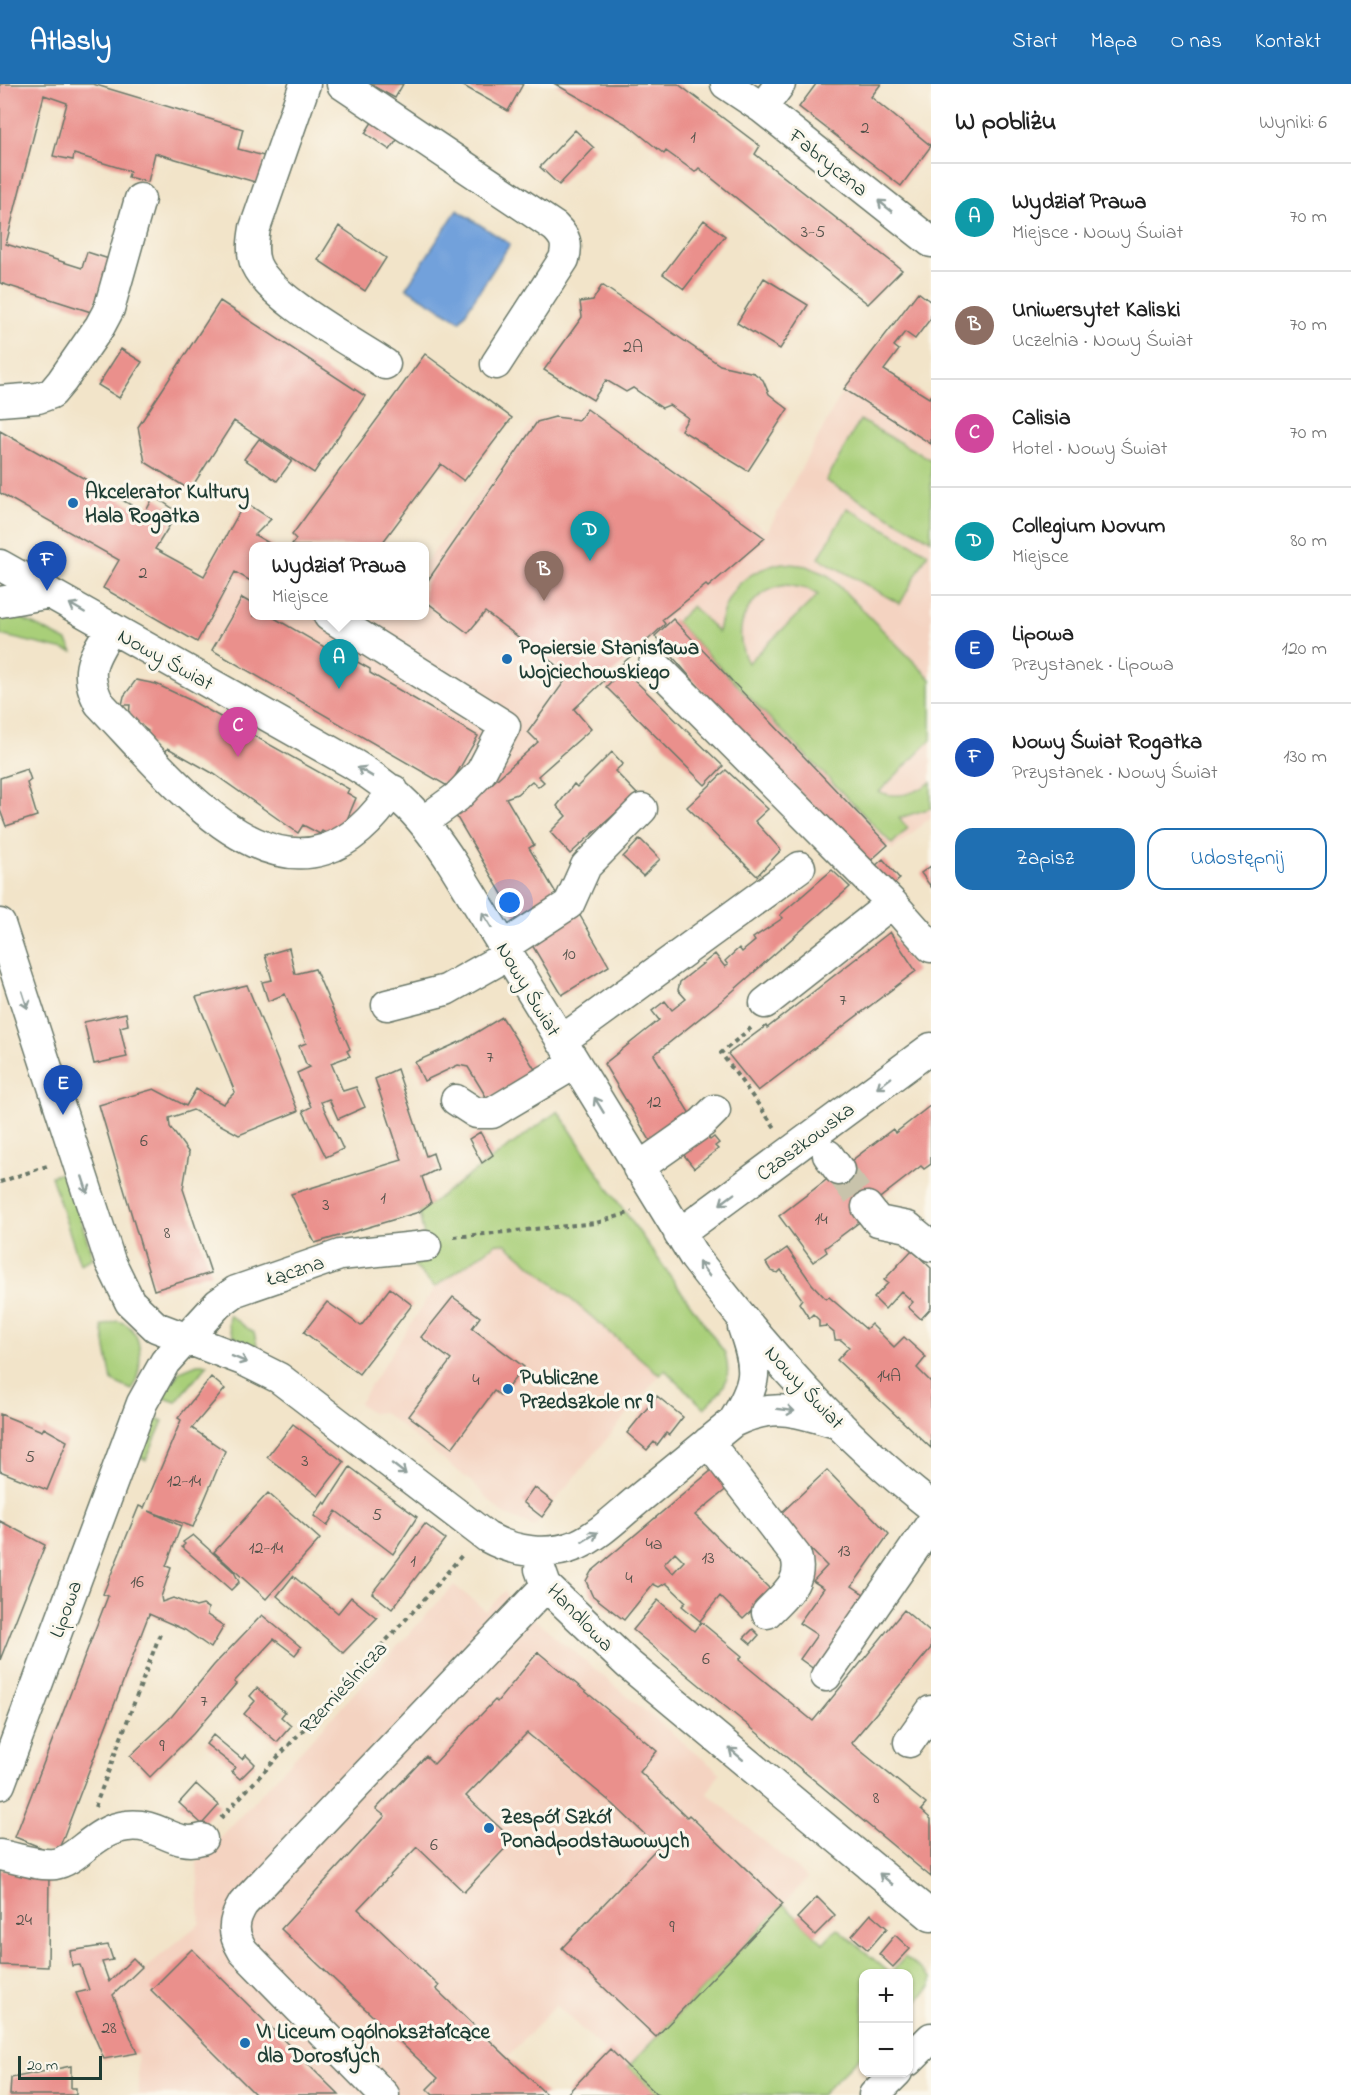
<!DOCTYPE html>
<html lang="pl">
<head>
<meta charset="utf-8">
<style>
	body { margin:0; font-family:"Indie Flower",sans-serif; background:#f2f2f2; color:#222 }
	.controls { position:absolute; right:18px; bottom:18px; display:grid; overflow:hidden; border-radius:12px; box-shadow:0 2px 4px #0004 }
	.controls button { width:54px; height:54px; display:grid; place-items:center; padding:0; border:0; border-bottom:2px solid #e0e0e0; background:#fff; color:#222; font:30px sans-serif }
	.scale { position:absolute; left:18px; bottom:15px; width:84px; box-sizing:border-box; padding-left:6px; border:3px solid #1f3d34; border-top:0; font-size:16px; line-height:21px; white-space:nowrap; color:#1f3d34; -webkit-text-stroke:4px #fbf7ec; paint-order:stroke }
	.you { position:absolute; left:510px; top:819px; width:21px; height:21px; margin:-15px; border:4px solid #fff; border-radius:50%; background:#1a73e8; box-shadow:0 0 0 9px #1a73e833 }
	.badge { display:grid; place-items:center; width:39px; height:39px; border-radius:50%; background:#1f6fb2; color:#fff; font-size:20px; font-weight:700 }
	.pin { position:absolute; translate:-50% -50px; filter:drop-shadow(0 2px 3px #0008) }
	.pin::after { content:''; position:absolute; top:32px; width:21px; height:18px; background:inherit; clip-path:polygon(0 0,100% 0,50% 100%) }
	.popup { position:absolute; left:249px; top:458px; width:180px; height:78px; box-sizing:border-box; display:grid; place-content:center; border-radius:12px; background:#fff; filter:drop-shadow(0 2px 4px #0005); font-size:20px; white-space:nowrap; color:#767676 }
	.popup b { font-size:22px; color:#222 }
	.popup::after { content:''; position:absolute; left:50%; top:100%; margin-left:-12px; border:12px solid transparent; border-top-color:#fff }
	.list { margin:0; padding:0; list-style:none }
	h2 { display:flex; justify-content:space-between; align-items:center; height:78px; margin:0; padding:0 24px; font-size:26px }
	h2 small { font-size:20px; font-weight:400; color:#767676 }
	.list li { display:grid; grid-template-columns:39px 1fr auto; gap:18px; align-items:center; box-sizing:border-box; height:108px; padding:0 24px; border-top:2px solid #e0e0e0 }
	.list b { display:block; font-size:22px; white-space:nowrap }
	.list p { margin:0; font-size:20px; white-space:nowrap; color:#767676 }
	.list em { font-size:20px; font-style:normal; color:#767676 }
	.actions { display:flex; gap:12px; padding:18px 24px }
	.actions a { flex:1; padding:14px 0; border:2px solid #1f6fb2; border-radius:18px; text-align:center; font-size:21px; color:#1f6fb2 }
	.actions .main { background:#1f6fb2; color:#fff }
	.map { position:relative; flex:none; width:931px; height:2011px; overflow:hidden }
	header { display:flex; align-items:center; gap:36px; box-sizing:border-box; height:84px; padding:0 30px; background:#1f6fb2; color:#fff }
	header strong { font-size:28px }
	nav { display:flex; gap:33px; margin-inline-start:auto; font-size:21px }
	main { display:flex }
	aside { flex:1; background:#fff }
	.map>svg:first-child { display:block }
	.built { fill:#f4d3c1 }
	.green { fill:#a9cf79; stroke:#648656; stroke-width:1.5; fill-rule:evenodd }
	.water { fill:#72a1db; stroke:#486f88; stroke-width:1.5 }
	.building { fill:#ea908c; fill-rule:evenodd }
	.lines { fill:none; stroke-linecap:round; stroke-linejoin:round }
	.minor-tunnel { stroke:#c8c3ab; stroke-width:30; stroke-dasharray:30 15; stroke-linecap:butt }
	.minor-casing { stroke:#697768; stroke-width:33 }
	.path { stroke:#697768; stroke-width:4; stroke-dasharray:4.5 4.5; stroke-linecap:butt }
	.minor { stroke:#fff; stroke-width:30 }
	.oneway { stroke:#8f9e9a }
	.poi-dot { fill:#1f6fb2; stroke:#fbf7ec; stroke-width:2 }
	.labels { text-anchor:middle; stroke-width:6; stroke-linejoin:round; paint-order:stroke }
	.number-label { font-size:18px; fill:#52524a }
	.street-label { font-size:21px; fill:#1f3d34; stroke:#fbf7ec }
	.poi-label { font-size:21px; font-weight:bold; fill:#1f3d34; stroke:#fbf7ec; text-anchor:start }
</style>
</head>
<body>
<header>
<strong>Atlasly</strong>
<nav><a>Start</a><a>Mapa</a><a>O nas</a><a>Kontakt</a></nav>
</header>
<main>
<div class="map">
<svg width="931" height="2011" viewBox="0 0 931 2011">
	<rect width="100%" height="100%" fill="#fbf7ec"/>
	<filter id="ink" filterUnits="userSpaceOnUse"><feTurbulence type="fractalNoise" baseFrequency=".0167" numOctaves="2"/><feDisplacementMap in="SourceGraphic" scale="12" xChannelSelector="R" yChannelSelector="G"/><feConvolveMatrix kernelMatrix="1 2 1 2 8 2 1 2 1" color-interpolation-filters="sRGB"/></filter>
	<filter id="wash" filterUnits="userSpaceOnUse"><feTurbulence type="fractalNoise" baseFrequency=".008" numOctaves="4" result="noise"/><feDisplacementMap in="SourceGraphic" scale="24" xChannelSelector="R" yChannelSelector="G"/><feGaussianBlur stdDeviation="1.35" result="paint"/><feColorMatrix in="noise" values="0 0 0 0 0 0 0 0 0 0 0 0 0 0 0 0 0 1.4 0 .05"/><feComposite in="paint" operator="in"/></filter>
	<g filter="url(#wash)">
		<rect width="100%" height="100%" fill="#f2e4c9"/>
		<!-- built -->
		<path class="built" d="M844,305L931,360V733L892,766L673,535L465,724L449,703L198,556L255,451L274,462H254V532H424L425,479L534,336L548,330L574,331L583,320L767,448Z
			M497,1159L506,1160L660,1291L555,1417L535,1402L523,1418L542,1433L535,1443L501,1429L472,1398L383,1328L371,1329L359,1319L435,1203Z
			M454,1501L486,1527L505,1507L509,1514L720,1689L707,1709L808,1794L628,1983L610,1965L607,1969L556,1921L472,2011H139L137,1969L113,1911L200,1839L197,1779Z"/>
		<!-- green -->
		<path class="green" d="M860,336L931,376V456L826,397Z
			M847,424L928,469L900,520L819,474Z
			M782,479L807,482L829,492L931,595V656L879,708C898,715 915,710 931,698V724L899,734L908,744L892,760L676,538L692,522L718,548C725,508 742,488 782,479ZM787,501L808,505L818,511L748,579C729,545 748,506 787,501Z
			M19,533L67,557L73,568L0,551V534Z
			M558,1027L610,1107L725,1269C733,1296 723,1307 704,1324L665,1286L660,1291L506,1160L497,1159L435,1203L413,1181L426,1162L419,1128Z
			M61,1089L67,1093L93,1174L80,1180L51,1092Z
			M229,1231L254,1249L258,1265L233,1252L228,1241Z
			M117,1237C146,1242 143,1287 132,1306L112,1297L102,1242Z
			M197,1280H208L176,1318L162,1313L180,1287Z
			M153,1333L163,1337L146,1376L141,1373L139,1368Z
			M783,1820L823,1859L837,1844L890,1889L864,1890L863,1969L821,2011H658L628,1983Z
			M905,1873L931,1894V1903L909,1924L908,1890L891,1889Z"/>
		<!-- water -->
		<path class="water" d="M457,126L510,160L460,237L406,204Z"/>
		<g id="blocks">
			<!-- building -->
			<path class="building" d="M0,0H93L243,45L238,65L264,72L262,100L155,69L148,98L128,93L130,87L74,70L73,76L53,72L67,19L44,11L6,160L82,184L87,168L112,176L91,228L0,199Z
				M369,0H403L395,14Z
				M460,0H523L508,27Z
				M555,0H678L760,62L755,70L902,186L868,220L699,84L695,88L666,67L664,70L628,41Z
				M816,0H881L871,13L931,62L901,102L799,23Z
				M378,29L404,46L390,66L365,49Z
				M575,46L594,64L559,101L540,83Z
				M704,136L725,152L684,205L663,190Z
				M339,142L386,174L365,207L318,176Z
				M764,194L808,221L780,265L737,239Z
				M602,201L720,281L754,289L763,296L769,310L788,325L748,387L681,346L688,334L669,321L662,324L633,304L626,308L606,296L593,316L544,286L582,233L580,218L593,216Z
				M918,208L931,218V234L915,255L905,248L894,262L899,266L884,286L929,314L931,312V360L844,305Z
				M220,217L365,312L314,389L234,337L190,406L145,378L138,343Z
				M121,265L142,278L119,314L98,301Z
				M425,270L512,334L464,397L441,380L380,462H295L292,460L296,455L292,451Z
				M587,325L765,454L708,503L706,501L662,536L665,540L574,625L591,645L538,692L544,698L538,703L532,697L517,710L506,714L534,761L529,764L562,819L522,844L456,732L538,658L528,648L569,591L485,528L468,549L424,516V502L537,338L555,333L579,336Z
				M0,347L145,429L154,412L178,428L155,465L204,492L245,418L271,435L255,451L274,462H254V499L235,488L197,558L103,504L119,476L0,409Z
				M259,355L292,377L277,397L244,375Z
				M242,514L254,521V532H271L350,578L354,576L370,585V589L478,652L449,703L212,566Z
				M673,535L888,761L868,779L718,625L659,557L655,552Z
				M623,585L723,682L705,701L606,603Z
				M136,596L156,600L190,616L349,705L347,709L356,714L346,738L333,753L322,747L320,750L303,741L298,749L214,690L168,664L165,668L143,656L148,647L129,633L130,621H122L124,612Z
				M612,668L623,680L615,687L637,710L570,770L550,748L566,732L557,722L574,700L577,703Z
				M27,685L31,696L27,699L37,732L6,742L0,726V694Z
				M726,686L768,725L755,737L781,766L757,792L687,723Z
				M640,755L660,775L643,792L623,773Z
				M883,775L900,795L889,804L873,784Z
				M931,782V803L921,789Z
				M832,786L850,803L725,914L654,971L693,1035L654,1063L604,980L659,936L652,927L665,917L672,926L686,915L678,906L680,898L715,870L725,883L728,881L725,877L739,864L742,868L755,857L753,854L783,834L780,831Z
				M575,823L609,882L562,911L529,856Z
				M890,848L916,887L758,1007L728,970L766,942L767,944Z
				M289,864L295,890L315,885L350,965L347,967L350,972L331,979L343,1007L356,1003L365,1023L338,1035L329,1015L321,1018L343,1065L326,1073L303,1027L311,1023L297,989L310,983L306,980L299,962L306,959L285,910L268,917L262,898L272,896L265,871Z
				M247,901L298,1027L239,1051L193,1026L169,1034L170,1043L189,1069L183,1105L211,1189L154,1206L99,1021L154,1005L186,1022L196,1005L223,1020L235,1008L196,913Z
				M126,929L128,941L120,943L127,973L94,980L84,938Z
				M502,933L536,987L488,1016L468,983L458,981L424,997L415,978L464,956Z
				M397,985L426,1072L433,1069L438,1085L422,1093L431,1119L419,1128L315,1159L291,1110L402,1076L375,995Z
				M931,1021V1080L924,1085L921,1082L858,1131L862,1136L825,1164L827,1168L813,1178L779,1132L893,1045L895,1049Z
				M704,1047L710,1056L714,1053L719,1059L715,1062L718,1065L694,1084L680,1066Z
				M480,1048L493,1071L482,1079L469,1055Z
				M787,1164L812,1200L826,1215L829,1213L866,1245L871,1240L894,1263L904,1253L926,1273L917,1284L931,1298V1364L837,1276L849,1263L841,1256H835L834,1249L826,1242L819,1243V1236L813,1230L809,1234L799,1219L802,1215L781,1186L778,1189L771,1187L766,1179Z
				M912,1166L931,1184V1224L921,1235L908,1223L913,1218L901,1207L885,1225L874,1214L888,1199L884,1196Z
				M390,1204L412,1221L359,1290L304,1248L327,1218L361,1242Z
				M453,1213L480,1233L472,1244L524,1283L501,1312L494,1307L452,1364L409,1332L451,1276L421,1253Z
				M211,1293L225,1305L192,1344L225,1367L193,1443L149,1427L181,1442L166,1482L171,1484L161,1513L162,1518L173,1514L196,1523L203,1521L208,1524L207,1531L224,1542L211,1564L185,1546L149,1530L57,1770L15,1753L108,1512L103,1510L139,1422L144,1424L181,1336L178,1334Z
				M657,1312L683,1333L669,1351L666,1349L657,1361L654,1358L647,1366L627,1349Z
				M0,1330L42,1347L44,1344L67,1357L47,1406L0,1387Z
				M293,1340L344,1378L318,1412L267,1373Z
				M350,1383L417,1433L393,1470L336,1427L327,1442L314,1432L324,1418L326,1420Z
				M713,1385L729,1403L695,1431L772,1507L743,1535L720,1512L700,1537L682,1522L686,1518L666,1499L659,1503L653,1500L624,1536L592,1511L586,1497L591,1488ZM675,1468L684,1477L673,1489L664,1480Z
				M827,1386L889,1450L852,1502L870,1514L818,1588L800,1575L817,1551L799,1539L824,1504L813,1497L827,1482L778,1432Z
				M534,1403L553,1418L542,1433L523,1418Z
				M268,1409L320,1455L266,1515L214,1468Z
				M0,1437L45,1461L0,1576Z
				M425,1440L445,1455L392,1525L372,1509Z
				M193,1451L234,1488L239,1498L231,1506L182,1463L185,1460L183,1458Z
				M293,1492L338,1529L351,1513L377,1534L343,1569L277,1512Z
				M658,1516L694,1547L701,1538L742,1572L739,1576L813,1637L904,1526L931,1549V1564L851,1659L926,1720L921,1726L931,1735V1793L633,1546Z
				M262,1531L301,1563L295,1571L274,1555L234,1598L236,1600L193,1650L150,1693L130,1672L172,1632L214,1581Z
				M753,1545L759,1551L751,1560L744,1554Z
				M538,1568L657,1667L640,1688L687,1733L689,1731L783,1820L656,1953L562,1864L658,1763L613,1720L527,1649L466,1712L513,1756L464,1808L417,1763L358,1825L439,1902L436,1905L547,2011H433L427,2005L438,1994L281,1845L385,1732L376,1725L426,1672L434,1680L495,1616L497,1618Z
				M257,1604L285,1628L281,1633L291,1642L277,1658L244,1630L255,1617L250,1612Z
				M213,1651L242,1675L246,1671L255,1680L240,1695L232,1688L235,1683L206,1660Z
				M196,1700L219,1721L202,1740L179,1719Z
				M0,1786L49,1788L48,1883L0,1881Z
				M817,1813L835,1831L815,1851L797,1834Z
				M871,1830L887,1844L868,1866L852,1852Z
				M895,1851L910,1865L893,1883L879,1870Z
				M108,1861L113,1876L102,1878L109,1898L133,1874L142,1883L113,1911L137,1969L104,1975L76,1909L89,1906L80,1881L72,1882L70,1867Z
				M192,1865L339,2011H256L151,1906Z
				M610,1965L628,1983L658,2011H566Z
				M71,1982V2004H76V2011H10L11,1994Z"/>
		</g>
	</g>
	<g filter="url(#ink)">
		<use href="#blocks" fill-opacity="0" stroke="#697768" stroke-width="1.5"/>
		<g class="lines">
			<!-- minor-tunnel -->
			<path class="minor-tunnel" d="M839,1086L867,1123"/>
			<!-- minor casing -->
			<g class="minor-casing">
				<path id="minor" d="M305,0L255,144C253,156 251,169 256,181C271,215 352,258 385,280
					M342,0L555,143C566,154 568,160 564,175L496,280
					M726,0L762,24L931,158
					M762,24L780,0
					M0,317L38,314L52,309L62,297L100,242L109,225L140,115
					M0,481L353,680C400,708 424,735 453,780L695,1174C764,1264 841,1352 931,1422
					M0,518L50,509
					M329,532L505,642L481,688L457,713L424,737
					M111,544C94,573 82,586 99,619C176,699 293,858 393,706
					M654,580L892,819L931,863
					M0,840L110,1177L130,1218L156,1243L243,1276L279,1294L487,1453C514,1468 548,1473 577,1461C601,1450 620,1430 640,1414C671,1389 702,1363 733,1338C775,1318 797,1327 839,1340
					M503,863L569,820L586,782L642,725
					M765,919L892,819
					M387,921L446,906L508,871
					M561,957L800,783
					M456,1016L476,1029H492L574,980
					M828,1071L839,1086
					M638,1084L702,1039L715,1026
					M867,1123L878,1137L908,1143L931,1162
					M679,1150L931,964
					M733,1338C758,1298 758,1286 743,1243
					M708,1358L796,1472C804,1498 784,1511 767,1529
					M540,1485L546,1502L628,1580L931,1832
					M826,1592L931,1440
					M909,1658L931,1627
					M0,1700L142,1319L165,1278L218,1220L236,1207L340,1171L426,1162
					M0,1771C17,1774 38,1782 55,1780C77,1777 95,1745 127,1742C160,1738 173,1764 202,1755
					M908,1977L931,1954
					M384,2011L243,1867C232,1849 232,1838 243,1820L546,1502
					M874,2011L897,1988"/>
			</g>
			<!-- path -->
			<path class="path" d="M751,944L721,969L776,1045
				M0,1098L50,1081
				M454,1153L596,1139L632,1128
				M95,1723L160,1550
				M221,1734L422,1518L463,1470"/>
			<!-- minor -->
			<use href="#minor" class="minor"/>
		</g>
		<!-- one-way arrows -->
		<defs><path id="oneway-shaft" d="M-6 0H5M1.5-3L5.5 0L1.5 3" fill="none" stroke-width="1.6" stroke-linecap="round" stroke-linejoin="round" transform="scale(1.5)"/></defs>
		<g class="oneway">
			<use href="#oneway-shaft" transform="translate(885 122) rotate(-141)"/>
			<use href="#oneway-shaft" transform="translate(77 524) rotate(-150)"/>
			<use href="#oneway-shaft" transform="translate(365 688) rotate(-149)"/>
			<use href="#oneway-shaft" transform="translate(487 836) rotate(-121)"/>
			<use href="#oneway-shaft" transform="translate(25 916) rotate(72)"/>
			<use href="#oneway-shaft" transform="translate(884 999) rotate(143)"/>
			<use href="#oneway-shaft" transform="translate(599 1021) rotate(-121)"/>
			<use href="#oneway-shaft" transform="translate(85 1101) rotate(72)"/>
			<use href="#oneway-shaft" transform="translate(727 1115) rotate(143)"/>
			<use href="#oneway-shaft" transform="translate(704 1185) rotate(-127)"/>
			<use href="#oneway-shaft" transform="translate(239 1275) rotate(22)"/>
			<use href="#oneway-shaft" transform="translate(786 1326) rotate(7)"/>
			<use href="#oneway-shaft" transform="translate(399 1385) rotate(38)"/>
			<use href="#oneway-shaft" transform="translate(590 1453) rotate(-32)"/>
			<use href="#oneway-shaft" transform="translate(736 1670) rotate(-140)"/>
			<use href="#oneway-shaft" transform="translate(886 1795) rotate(-140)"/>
		</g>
	</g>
	<!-- markers -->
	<g class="poi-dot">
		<circle cx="73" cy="419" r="6"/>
		<circle cx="507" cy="575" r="6"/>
		<circle cx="508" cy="1305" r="6"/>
		<circle cx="489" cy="1744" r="6"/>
		<circle cx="245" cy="1959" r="6"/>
	</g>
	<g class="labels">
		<!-- number labels -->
		<g class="number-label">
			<text x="865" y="49">2</text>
			<text x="693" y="58">1</text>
			<text x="813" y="153">3-5</text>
			<text x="633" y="268">2A</text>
			<text x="143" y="494">2</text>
			<text x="569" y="875">10</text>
			<text x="843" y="921">7</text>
			<text x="490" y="978">7</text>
			<text x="654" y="1023">12</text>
			<text x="144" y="1062">6</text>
			<text x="383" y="1119">1</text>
			<text x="326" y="1126">3</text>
			<text x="821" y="1140">14</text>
			<text x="167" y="1154">8</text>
			<text x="889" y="1297">14A</text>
			<text x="476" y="1301">4</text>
			<text x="30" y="1378">5</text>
			<text x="305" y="1382">3</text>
			<text x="184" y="1402">12-14</text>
			<text x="377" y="1436">5</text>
			<text x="654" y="1465">4a</text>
			<text x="266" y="1469">12-14</text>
			<text x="844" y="1472">13</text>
			<text x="708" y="1479">13</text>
			<text x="413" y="1482">1</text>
			<text x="629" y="1499">4</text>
			<text x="137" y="1503">16</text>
			<text x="706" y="1580">6</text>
			<text x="204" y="1622">7</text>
			<text x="162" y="1667">9</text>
			<text x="876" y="1719">8</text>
			<text x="434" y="1766">6</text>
			<text x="24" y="1841">24</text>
			<text x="672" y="1848">9</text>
			<text x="109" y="1949">28</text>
		</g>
		<!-- street labels -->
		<g class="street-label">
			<text transform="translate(829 78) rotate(39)" y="7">Fabryczna</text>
			<text transform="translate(166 575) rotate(29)" y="7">Nowy Świat</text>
			<text transform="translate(529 905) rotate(59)" y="7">Nowy Świat</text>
			<text transform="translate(805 1057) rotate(-37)" y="7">Czaszkowska</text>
			<text transform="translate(295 1186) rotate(-18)" y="7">Łączna</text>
			<text transform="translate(805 1303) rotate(47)" y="7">Nowy Świat</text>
			<text transform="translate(65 1525) rotate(-70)" y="7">Lipowa</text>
			<text transform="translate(581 1533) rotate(46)" y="7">Handlowa</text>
			<text transform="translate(343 1603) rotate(-47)" y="7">Rzemieślnicza</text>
		</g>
		<!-- poi labels -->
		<g class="poi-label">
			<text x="85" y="414">Akcelerator Kultury<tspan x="85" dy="24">Hala Rogatka</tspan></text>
			<text x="519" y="570">Popiersie Stanisława<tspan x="519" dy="24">Wojciechowskiego</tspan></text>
			<text x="520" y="1300">Publiczne<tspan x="520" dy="24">Przedszkole nr 9</tspan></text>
			<text x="501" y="1739">Zespół Szkół<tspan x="501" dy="24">Ponadpodstawowych</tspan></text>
			<text x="257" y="1954">VI Liceum Ogólnokształcące<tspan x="257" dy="24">dla Dorosłych</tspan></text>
		</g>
	</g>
</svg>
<div class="controls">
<button>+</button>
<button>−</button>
</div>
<div class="scale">20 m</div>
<div class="you"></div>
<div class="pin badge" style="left:339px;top:605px;background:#0f9aa8">A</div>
<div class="popup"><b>Wydział Prawa</b>Miejsce</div>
<div class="pin badge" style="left:544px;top:517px;background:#8d6e63">B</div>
<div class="pin badge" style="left:238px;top:673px;background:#d1479c">C</div>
<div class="pin badge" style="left:590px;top:477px;background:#0f9aa8">D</div>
<div class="pin badge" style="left:63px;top:1031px;background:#1a4fb4">E</div>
<div class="pin badge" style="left:47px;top:507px;background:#1a4fb4">F</div>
</div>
<aside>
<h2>W pobliżu<small>Wyniki: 6</small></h2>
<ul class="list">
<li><span class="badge" style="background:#0f9aa8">A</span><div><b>Wydział Prawa</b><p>Miejsce · Nowy Świat</p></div><em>70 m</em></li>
<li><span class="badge" style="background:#8d6e63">B</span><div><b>Uniwersytet Kaliski</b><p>Uczelnia · Nowy Świat</p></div><em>70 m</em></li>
<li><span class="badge" style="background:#d1479c">C</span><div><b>Calisia</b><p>Hotel · Nowy Świat</p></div><em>70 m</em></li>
<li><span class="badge" style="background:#0f9aa8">D</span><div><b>Collegium Novum</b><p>Miejsce</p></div><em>80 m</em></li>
<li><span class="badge" style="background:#1a4fb4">E</span><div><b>Lipowa</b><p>Przystanek · Lipowa</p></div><em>120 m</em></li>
<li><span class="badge" style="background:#1a4fb4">F</span><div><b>Nowy Świat Rogatka</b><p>Przystanek · Nowy Świat</p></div><em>130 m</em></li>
</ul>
<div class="actions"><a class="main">Zapisz</a><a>Udostępnij</a></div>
</aside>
</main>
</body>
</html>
